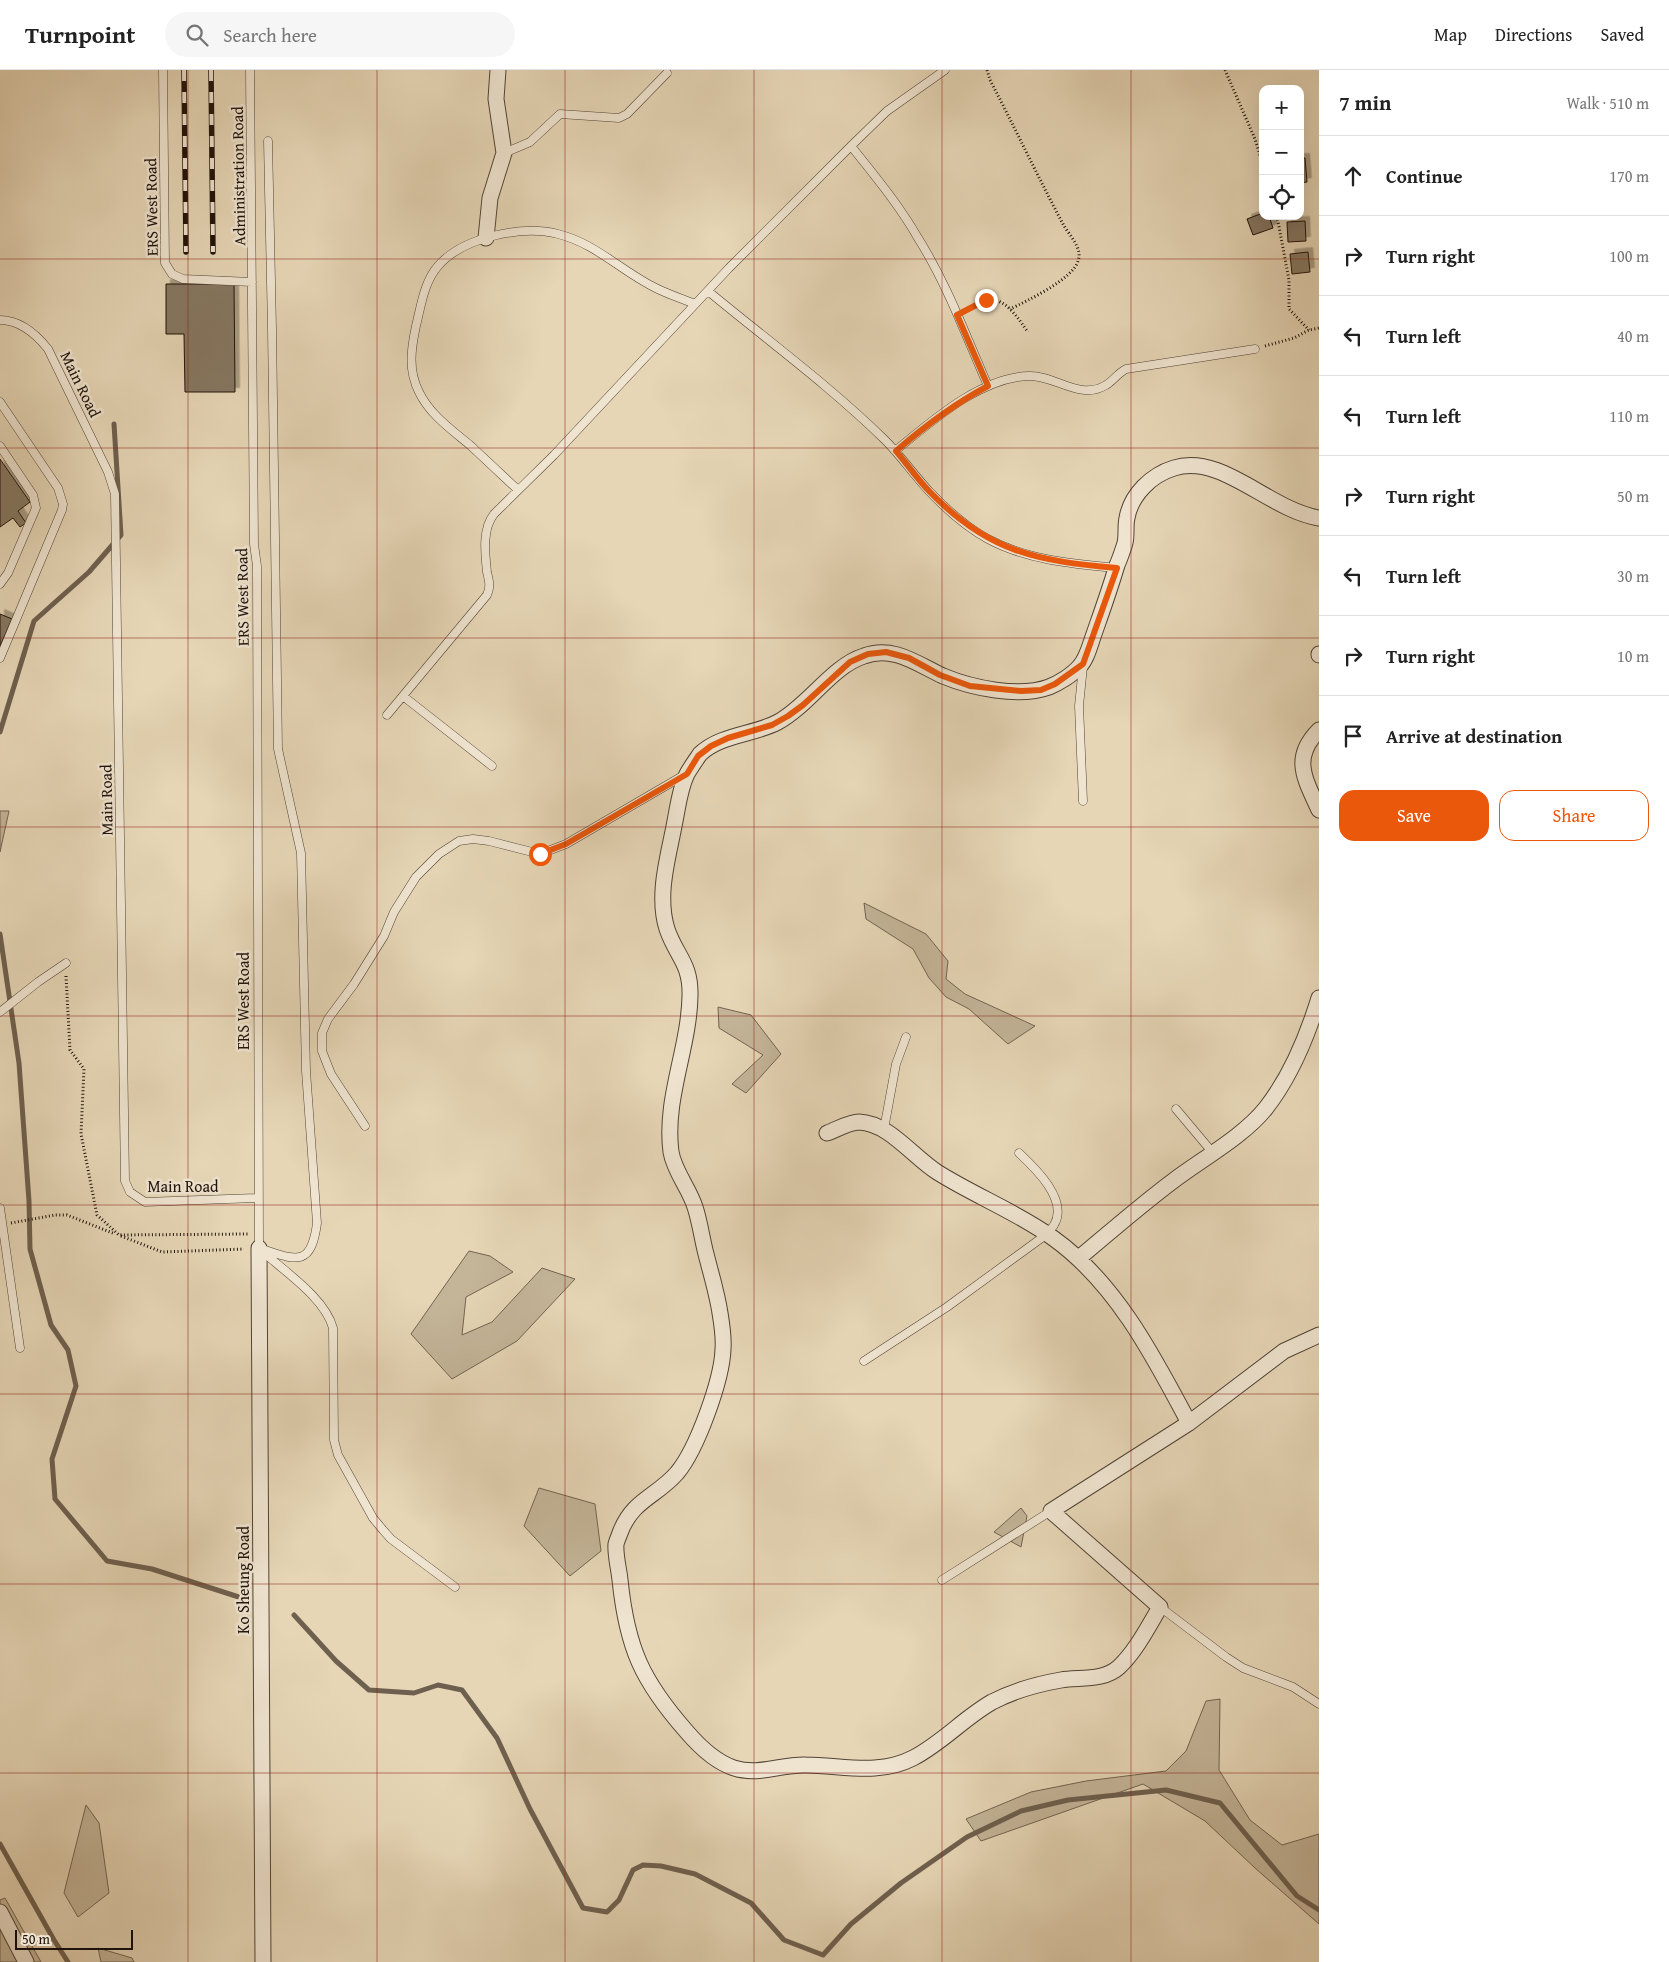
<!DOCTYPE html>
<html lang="en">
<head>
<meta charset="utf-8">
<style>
	body { margin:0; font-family:"Gentium Book Plus",serif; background:#f6f6f6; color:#222 }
	.controls { position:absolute; right:15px; top:15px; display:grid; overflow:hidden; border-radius:10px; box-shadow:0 5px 20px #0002 }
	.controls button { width:45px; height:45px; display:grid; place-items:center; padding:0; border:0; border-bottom:1px solid #e0e0e0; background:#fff; color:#222; font:25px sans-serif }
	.scale { position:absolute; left:15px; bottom:12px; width:118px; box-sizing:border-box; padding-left:5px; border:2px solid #1f130b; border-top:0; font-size:14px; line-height:18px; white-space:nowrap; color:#1f130b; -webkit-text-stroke:4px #efe4d0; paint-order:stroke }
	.stop { position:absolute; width:15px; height:15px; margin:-11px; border:4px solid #ea580c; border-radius:50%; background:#fff }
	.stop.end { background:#ea580c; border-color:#fff; box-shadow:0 1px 5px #0008 }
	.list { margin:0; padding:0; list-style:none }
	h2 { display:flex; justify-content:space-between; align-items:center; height:65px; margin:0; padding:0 20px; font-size:21px }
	h2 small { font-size:16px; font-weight:400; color:#767676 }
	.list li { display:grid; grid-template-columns:32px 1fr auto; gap:15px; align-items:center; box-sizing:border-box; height:80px; padding:0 20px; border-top:1px solid #e0e0e0 }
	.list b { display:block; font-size:19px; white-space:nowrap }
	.list em { font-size:16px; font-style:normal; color:#767676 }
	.actions { display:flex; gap:10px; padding:15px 20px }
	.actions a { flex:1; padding:11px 0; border:1px solid #ea580c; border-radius:15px; text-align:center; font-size:18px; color:#ea580c }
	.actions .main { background:#ea580c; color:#fff }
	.icon { flex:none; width:28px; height:28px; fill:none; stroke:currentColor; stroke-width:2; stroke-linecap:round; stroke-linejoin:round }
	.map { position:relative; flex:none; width:1319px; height:1892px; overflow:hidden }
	header { display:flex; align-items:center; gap:30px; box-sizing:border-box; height:70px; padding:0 25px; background:#fff; border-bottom:1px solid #e0e0e0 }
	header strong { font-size:24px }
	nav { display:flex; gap:28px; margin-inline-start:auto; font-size:18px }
	.search { width:350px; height:45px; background:#f6f6f6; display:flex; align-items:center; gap:12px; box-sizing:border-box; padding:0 18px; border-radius:28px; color:#767676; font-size:19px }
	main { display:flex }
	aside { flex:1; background:#fff }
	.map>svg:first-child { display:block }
	.green { fill:#c4b599; stroke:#726452 }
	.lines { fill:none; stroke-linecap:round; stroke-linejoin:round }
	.stream { stroke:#6e604f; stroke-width:5 }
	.building { fill:#867864; stroke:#1f130b; filter:url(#shadow) }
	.service-casing { stroke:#514436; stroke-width:9 }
	.minor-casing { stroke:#514436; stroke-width:17 }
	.path { stroke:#1f130b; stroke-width:3; stroke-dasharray:1 2.5; stroke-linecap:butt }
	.service { stroke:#efe4d0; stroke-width:8 }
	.minor { stroke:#efe4d0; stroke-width:15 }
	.rail-casing { stroke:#1f130b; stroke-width:5.5 }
	.rail { stroke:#efe4d0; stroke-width:4; stroke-dasharray:11; stroke-linecap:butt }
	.route { stroke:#ea580c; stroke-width:6 }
	.grid { fill:none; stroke:#8f2418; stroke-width:1; stroke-opacity:0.55 }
	.labels { text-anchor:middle; stroke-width:5; stroke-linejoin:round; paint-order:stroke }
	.street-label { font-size:16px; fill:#1f130b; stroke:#efe4d0 }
</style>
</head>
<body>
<header>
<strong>Turnpoint</strong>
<div class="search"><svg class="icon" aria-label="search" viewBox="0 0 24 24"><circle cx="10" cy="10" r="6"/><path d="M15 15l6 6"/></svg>Search here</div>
<nav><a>Map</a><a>Directions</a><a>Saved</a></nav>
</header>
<main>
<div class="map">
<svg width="1319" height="1892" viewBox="0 0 1319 1892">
	<defs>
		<filter id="shadow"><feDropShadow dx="4.5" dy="-4.5" stdDeviation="0" flood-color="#0004"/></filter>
	</defs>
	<rect width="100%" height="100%" fill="#e6d6b6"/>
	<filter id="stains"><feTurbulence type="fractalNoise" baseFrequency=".004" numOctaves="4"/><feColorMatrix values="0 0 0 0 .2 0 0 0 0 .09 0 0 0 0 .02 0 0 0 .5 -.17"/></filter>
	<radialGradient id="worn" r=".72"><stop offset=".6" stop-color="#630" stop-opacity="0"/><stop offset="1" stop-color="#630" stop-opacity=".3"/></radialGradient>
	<!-- green -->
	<path class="green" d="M0,741H9L0,782Z
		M864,833L926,864L948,891L946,909L965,924L1035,956L1008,974L969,939L946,927L929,908L913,879L866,849Z
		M718,937L751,945L781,984L746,1023L732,1014L763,985L719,958Z
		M469,1181L490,1186L513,1202L466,1227L462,1265L492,1252L542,1198L575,1209L517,1271L452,1309L411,1264Z
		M539,1418L595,1434L601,1481L570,1506L524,1456Z
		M1021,1438L1027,1446L1021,1477L994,1462Z
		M1220,1629L1219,1700L1250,1750L1282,1775L1319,1764V1854L1255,1798L1205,1751L1143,1714L981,1771L966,1749L1031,1722L1086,1711L1166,1701L1186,1681L1206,1631Z
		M86,1735L99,1753L109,1823L78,1847L64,1823Z
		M5,1828L41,1892H0V1830Z
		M98,1878L132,1888L134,1892H101Z"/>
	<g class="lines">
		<!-- stream -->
		<path class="stream" d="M0,662L34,551L89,502L121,465L114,354
			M0,864L19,993L29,1131L30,1179L51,1255L68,1280L76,1316L52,1389L55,1429L107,1491L152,1499L245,1529
			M294,1545L336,1591L369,1620L414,1623L438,1615L462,1620L497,1668L530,1739L583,1838L607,1842L619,1830L633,1800L643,1795L661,1796L695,1804L751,1833L784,1870L823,1885L851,1854L901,1813L967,1767L1021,1741L1068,1730L1166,1720L1220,1733L1297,1826L1319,1840
			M0,1774L54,1870L68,1892"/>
	</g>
	<!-- building -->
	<path class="building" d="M1300,88H1305L1307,112L1300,113Z
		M1263,143V146H1269L1273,158L1253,165L1247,149Z
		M1305,151L1306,171L1288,172L1287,152Z
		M1308,182L1310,202L1292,204L1290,184Z
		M166,214H234L235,322H185L184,264H166Z
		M0,389L30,432L18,441L26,453L20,457L13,448L0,457Z
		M0,544L12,549L0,576Z"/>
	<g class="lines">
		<!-- service casing -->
		<g class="service-casing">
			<path id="service" d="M163,0L165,193L172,204L183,209L252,212
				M250,0L254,474L257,496L259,1178
				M851,76C875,106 899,135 918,168C947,214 966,266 988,316
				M504,83L530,72L560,44L619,48L627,44L667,3
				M708,221C767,270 830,316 885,370C901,386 914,405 929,421C946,439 966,457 988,469C1027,490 1073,494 1117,498
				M0,250C20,250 36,264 48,279L108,402L115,424L125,1111L130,1122L145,1132L257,1128
				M0,332L58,418L63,434L62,440L0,588
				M0,376L33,425L36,438L8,503L0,514
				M895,381C931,352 980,307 1029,306C1055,305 1080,331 1106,315C1113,311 1118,303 1126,299L1255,279
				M518,420C502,405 487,391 471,376C452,360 430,345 419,322C408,300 411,279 416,256C421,236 424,212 438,196C463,167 522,155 558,164C594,173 618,198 650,215C664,223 680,228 695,234
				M1083,596L1079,636L1083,731
				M403,626L492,696
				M387,645L487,525C491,516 489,511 487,502C485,483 482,459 494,444L554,385L729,198L851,76L887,41L945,0
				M0,942L38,912L66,893
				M1176,1039L1213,1083
				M365,1056L331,1004L322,981V963L328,949L354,914L384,866L394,842L416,807L439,784L459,771L473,769L489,771L540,784L566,774L686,704
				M884,1059L896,994L906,967
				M0,1138L20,1278
				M259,1178C294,1189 311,1200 317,1153L306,1001L301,783L278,679L272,259L268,71
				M262,1181C285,1202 325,1228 333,1258L334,1370L338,1385L373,1448L383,1460L391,1469L455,1517
				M864,1291L947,1237L1047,1164C1049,1161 1052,1158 1054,1155C1069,1130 1035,1098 1019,1083
				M942,1510L1051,1441
				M1160,1537L1226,1587L1243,1598L1293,1617L1319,1634"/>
		</g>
		<!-- minor casing -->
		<g class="minor-casing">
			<path id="minor" d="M486,168L490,128L504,83L496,29L498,0
				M1319,448C1269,440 1222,383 1174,398C1151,405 1131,425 1127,448C1125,456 1127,465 1125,473C1125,474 1118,494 1117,495C1110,519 1102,541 1094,564C1090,575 1087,589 1079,597C1072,605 1059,613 1049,617C1019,628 972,618 943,606C917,594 893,575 864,586C832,596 809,635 778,652C754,665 721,664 700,684C698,687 689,700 687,704C680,718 678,736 675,751C669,785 656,824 667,859C676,886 691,893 690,926C689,979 664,1029 671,1082C674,1101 689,1118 695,1137C700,1152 702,1169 706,1184C711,1204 717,1223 720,1243C722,1255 724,1267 723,1279C722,1310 697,1379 677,1403C656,1427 632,1430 620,1463C619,1466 617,1470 616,1474C615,1485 619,1499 620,1510C627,1578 642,1611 687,1662C699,1676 716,1692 734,1698C759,1706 781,1694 806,1695C842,1695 878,1706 913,1688C942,1673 964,1648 992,1632C1013,1621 1038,1614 1061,1610C1080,1607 1104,1611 1119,1597C1136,1581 1148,1557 1160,1537L1051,1441L1189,1353L1284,1281L1319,1265
				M1319,584V585
				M1319,660C1291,688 1305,709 1319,740
				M827,1063C836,1060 849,1052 859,1052C889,1053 913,1087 937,1102C975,1126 1017,1142 1053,1168C1116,1213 1154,1287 1189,1353
				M259,1178L263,1892
				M1079,1188C1110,1162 1141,1135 1173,1111C1202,1089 1244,1066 1266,1038C1291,1006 1307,967 1319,928
				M0,1842L26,1892"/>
		</g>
		<!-- path -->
		<path class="path" d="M987,0L990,10C1015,58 1038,107 1063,154C1069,165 1083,178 1078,191C1073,209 1027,231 1010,239
			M1225,0L1255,69L1263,95
			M1277,146L1289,210V239L1309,260
			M967,240C973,238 979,233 985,231C1004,224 1019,250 1028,262
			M1265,276L1294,268L1309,260L1319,258
			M66,906L70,980L84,999L81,1064L97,1145L119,1165L248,1164
			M11,1153L55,1145H67L115,1164
			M121,1166L162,1182L244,1179"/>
		<!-- service -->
		<use href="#service" class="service"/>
		<!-- minor -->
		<use href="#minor" class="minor"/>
		<!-- rail casing -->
		<g class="rail-casing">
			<path id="rail" d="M184,0L186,182
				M211,0L213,182"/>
		</g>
		<!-- rail -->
		<use href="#rail" class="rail"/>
	</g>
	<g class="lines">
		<!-- route -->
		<path class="route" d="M540,784L566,774L687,704L698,686L711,676L728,668L772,655L788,646L803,635L850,592L868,584L886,582L909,588L940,605L970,616L1021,621L1041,620L1055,614L1083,594L1117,498C1037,491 988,482 930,422C918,410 908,395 896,381C925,356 954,334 988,316L957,245L986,230"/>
	</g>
	<!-- grid -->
	<path class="grid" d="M188,0V1892M377,0V1892M565,0V1892M754,0V1892M942,0V1892M1131,0V1892M0,189H1319M0,378H1319M0,568H1319M0,757H1319M0,946H1319M0,1135H1319M0,1324H1319M0,1514H1319M0,1703H1319"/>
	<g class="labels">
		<!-- street labels -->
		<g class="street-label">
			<text transform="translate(238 106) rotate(-91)" y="6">Administration Road</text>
			<text transform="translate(151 137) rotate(-91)" y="6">ERS West Road</text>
			<text transform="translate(81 314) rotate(64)" y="6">Main Road</text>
			<text transform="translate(242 527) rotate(-91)" y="6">ERS West Road</text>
			<text transform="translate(106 730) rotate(-91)" y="6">Main Road</text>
			<text transform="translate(243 931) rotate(-90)" y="6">ERS West Road</text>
			<text x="183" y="1122">Main Road</text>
			<text transform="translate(243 1510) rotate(-90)" y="6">Ko Sheung Road</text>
		</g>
	</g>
	<rect width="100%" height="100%" filter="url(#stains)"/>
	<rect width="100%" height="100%" fill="url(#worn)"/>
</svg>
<div class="controls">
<button>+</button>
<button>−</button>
<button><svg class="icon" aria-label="locate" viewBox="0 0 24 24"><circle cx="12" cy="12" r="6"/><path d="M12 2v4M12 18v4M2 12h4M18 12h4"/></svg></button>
</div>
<div class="scale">50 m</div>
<div class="stop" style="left:540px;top:784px"></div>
<div class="stop end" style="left:986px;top:230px"></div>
</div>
<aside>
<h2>7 min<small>Walk · 510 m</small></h2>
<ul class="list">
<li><svg class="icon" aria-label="ahead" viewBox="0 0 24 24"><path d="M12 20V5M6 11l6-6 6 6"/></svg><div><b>Continue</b></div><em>170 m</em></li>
<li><svg class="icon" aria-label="right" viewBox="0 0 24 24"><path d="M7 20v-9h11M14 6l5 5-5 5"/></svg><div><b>Turn right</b></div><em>100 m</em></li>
<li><svg class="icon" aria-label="left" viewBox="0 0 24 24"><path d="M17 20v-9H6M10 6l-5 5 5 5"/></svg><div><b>Turn left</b></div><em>40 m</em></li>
<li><svg class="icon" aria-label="left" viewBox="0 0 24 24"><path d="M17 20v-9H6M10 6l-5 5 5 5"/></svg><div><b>Turn left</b></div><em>110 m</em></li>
<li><svg class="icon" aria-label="right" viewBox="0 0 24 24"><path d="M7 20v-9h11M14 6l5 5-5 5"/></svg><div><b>Turn right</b></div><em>50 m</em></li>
<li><svg class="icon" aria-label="left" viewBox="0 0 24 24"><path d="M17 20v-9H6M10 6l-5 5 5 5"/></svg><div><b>Turn left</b></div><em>30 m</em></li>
<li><svg class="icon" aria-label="right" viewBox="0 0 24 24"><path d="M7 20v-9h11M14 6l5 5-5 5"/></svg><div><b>Turn right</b></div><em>10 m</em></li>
<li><svg class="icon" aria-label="arrive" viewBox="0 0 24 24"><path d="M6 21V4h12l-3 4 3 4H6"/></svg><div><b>Arrive at destination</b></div></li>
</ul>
<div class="actions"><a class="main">Save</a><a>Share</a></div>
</aside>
</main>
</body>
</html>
